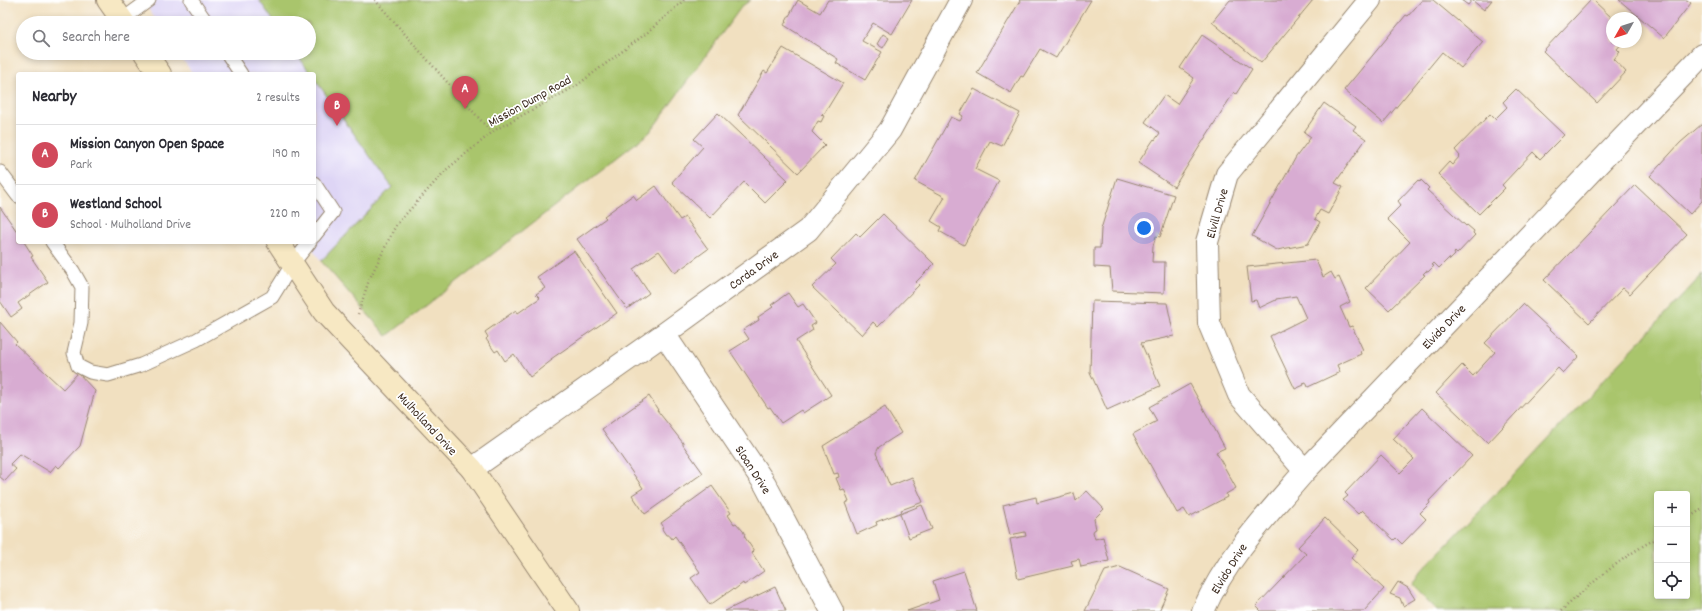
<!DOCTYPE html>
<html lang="en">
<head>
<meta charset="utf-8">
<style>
	body { margin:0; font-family:Dekko,sans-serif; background:#f7f7f7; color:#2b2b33 }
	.controls { position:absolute; right:12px; bottom:12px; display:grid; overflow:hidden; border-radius:4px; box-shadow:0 2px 6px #0003 }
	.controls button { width:36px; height:36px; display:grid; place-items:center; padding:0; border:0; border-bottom:1px solid #e1e1e2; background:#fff; color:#2b2b33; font:20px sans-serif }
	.compass { position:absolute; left:1606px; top:12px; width:36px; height:36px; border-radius:50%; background:#fff; box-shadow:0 2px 6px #0003; rotate:231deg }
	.you { position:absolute; left:1144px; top:228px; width:14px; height:14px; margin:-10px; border:3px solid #fff; border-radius:50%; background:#1a73e8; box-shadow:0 0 0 6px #1a73e833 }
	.badge { display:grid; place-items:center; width:26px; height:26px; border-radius:50%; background:#d1495b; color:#fff; font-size:13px; font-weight:700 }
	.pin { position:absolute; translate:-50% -33px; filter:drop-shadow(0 1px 2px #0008) }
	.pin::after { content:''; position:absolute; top:21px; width:14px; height:12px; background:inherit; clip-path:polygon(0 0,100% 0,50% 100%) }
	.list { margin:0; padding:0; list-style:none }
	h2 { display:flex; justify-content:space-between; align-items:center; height:52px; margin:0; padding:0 16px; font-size:17px }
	h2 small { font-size:13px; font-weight:400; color:#7c7c81 }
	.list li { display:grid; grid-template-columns:26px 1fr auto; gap:12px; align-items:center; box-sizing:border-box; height:60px; padding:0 16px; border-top:1px solid #e1e1e2 }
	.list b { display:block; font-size:15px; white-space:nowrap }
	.list p { margin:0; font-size:13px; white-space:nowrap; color:#7c7c81 }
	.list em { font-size:13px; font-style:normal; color:#7c7c81 }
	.icon { flex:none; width:22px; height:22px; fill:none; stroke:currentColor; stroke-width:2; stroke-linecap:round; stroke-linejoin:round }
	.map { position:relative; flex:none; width:1702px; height:611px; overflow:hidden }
	.search { position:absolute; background:#fff; box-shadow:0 2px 6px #0003; left:16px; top:16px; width:300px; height:44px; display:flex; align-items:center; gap:10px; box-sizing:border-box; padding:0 14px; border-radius:22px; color:#7c7c81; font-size:15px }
	.panel { position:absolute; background:#fff; box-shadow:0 2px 6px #0003; left:16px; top:72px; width:300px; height:172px; border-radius:4px }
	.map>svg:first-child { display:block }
	.built { fill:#ded5f5 }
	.green { fill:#a9c56c; stroke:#727845; fill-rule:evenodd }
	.building { fill:#d8acd2 }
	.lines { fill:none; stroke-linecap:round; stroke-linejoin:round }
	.service-casing { stroke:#96856f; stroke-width:15 }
	.minor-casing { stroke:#96856f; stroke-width:24 }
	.secondary-casing { stroke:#96856f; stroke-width:24 }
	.path { stroke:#96856f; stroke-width:2.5; stroke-dasharray:1 3; stroke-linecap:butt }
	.service { stroke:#fff; stroke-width:13 }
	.minor { stroke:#fff; stroke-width:22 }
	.secondary { stroke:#f7e8c3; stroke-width:22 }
	.labels { text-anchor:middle; stroke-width:3.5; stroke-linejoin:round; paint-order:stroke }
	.street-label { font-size:13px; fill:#3b2a1e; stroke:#fff }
</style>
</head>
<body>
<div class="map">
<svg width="1702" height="611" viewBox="0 0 1702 611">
	<rect width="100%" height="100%" fill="#fff"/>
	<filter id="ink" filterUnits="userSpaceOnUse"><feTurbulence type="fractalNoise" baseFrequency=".025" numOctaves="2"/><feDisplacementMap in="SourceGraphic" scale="8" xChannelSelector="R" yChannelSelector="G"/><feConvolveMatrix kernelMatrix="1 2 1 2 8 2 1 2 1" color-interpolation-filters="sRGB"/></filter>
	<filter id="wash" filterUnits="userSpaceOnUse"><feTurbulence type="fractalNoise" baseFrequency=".012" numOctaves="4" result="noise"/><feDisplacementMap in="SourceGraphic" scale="16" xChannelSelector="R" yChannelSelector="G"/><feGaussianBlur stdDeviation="0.9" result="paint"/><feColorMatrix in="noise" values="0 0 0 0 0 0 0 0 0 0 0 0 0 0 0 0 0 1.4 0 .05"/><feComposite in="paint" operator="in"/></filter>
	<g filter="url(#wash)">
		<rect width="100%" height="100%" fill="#f1e0c0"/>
		<!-- built -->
		<path class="built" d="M142,0H265L282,23H158Z
			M178,53H305L400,179L321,261L308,242H314V74H193Z"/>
		<!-- green -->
		<path class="green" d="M259,0H751L742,6L650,132L387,336L321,261L392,187L314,78V74H311L296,53H309V23H275Z
			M1702,275V611H1437L1411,585L1417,575L1515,474ZM1657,494H1687V596H1657Z"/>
		<g id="blocks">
			<!-- building -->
			<path class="building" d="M798,0L820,13L828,0H912L892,34L873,23L862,41L882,52L865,80L836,63L838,59L784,25Z
				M1019,0H1091L1056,58L1040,49L1023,77L1021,76L1011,93L977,73L1020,1Z
				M1230,0H1313L1261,63L1212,22Z
				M1422,0H1433L1483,42L1461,68L1442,52L1383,123L1344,90L1406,15L1408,16Z
				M1461,0H1472L1468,5Z
				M1472,0H1492L1484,10Z
				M1591,0H1593L1612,18V42H1623L1617,49L1620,52L1614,59L1626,72L1597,103L1543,51Z
				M1619,0H1687L1691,3L1664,38Z
				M883,34L889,38L883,48L877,44Z
				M1202,35L1252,69L1236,94L1234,92L1174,187L1138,163L1154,139L1155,140L1160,133L1145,122L1164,95L1177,104L1194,78L1180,68Z
				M783,48L843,83L824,114L823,113L821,115L824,116L821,122L818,121L812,132L825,145L798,173L738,115L764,71L767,73Z
				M974,89L1020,113L1002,146L990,141L975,169L999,181L964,245L939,231L941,227L931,221L945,197L915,181L951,117L960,121L963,116L960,114Z
				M1516,89L1564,135L1540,159L1533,152L1502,185L1505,188L1479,214L1438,174L1449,162L1452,165L1460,156L1455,150L1490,114L1495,119L1507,107L1503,102Z
				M1324,103L1356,126L1353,130L1366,139L1335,183L1343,187L1328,214L1320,210L1315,219L1320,222L1308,244L1277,250L1252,236L1296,157L1311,137L1304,132Z
				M718,113L788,180L765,203L744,182L710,218L672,182L703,147L694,139Z
				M1702,124V201L1690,214L1650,176L1680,143Z
				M1117,178L1174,195L1160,237L1156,236L1153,246L1152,262H1165L1164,293L1112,291L1110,268L1094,267V248H1100L1101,229Z
				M1418,180L1420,182L1421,180L1429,188L1427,190L1466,226L1467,225L1474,231L1473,233L1475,235L1457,254L1455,252L1454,253L1455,255L1450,260L1449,258L1439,268L1434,263L1432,265L1434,266L1428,272L1426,271L1423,274L1425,275L1389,310L1366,288L1410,242L1387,219L1401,205L1398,201Z
				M1635,185L1687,234L1630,294L1623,288L1589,323L1544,280Z
				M656,186L680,220L685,217L708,249L675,273L659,251L633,269L649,293L627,309L577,239L606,218L604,216L633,195L637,200Z
				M0,207L18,233V242H24L33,256L31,257L48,282L18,303L22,309L11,317L0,301Z
				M883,214L934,264L916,282L919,285L878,327L873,322L862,335L812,287L836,264L831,259L856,233L860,237Z
				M574,251L617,313L551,359L552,360L530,377L514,354L505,361L498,350L495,352L486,339L488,337L485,332L516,310L518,313L540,298L536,294L545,288L537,277Z
				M1316,260L1323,277L1331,272L1335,279L1339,277L1350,302L1340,307L1349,327L1352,326L1363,350L1360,351L1361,354L1337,365L1340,372L1308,387L1306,382L1303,383L1304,385L1295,389L1270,336L1306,318L1296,296L1276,299V300L1259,308L1256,300L1251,301L1247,267Z
				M788,293L798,307L803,304L816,323L811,326L813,330L796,341L831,395L803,413L801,410L781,423L770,407L768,408L730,351L749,339L743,330L759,320L758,317L773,307L771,305Z
				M1092,301L1167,303L1174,336L1141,343L1160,386L1107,410L1090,372Z
				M1523,304L1579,356L1563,373L1558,368L1488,443L1436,393L1462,365L1473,376L1495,352L1485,343Z
				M0,322L17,342L15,344L63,389L78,373L95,391L80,446L59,468L56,465L50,472L20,454L10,464L16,469L5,481L0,477Z
				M1190,384L1225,448L1216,452L1236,488L1226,494L1227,497L1189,517L1184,509L1177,513L1133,434L1157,421L1149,407Z
				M649,396L658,410H657L676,434L683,443V445L703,473L645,514L632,495L643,488L602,429Z
				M885,407L901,433L879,447L876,453L890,486L912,477L923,502L901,510L902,512L876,522L877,525L857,534L845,503L849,501L844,489L841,490L836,478L839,477L838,473L834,474L823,446Z
				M1422,408L1472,456L1429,501L1430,503L1420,513L1426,519L1402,544L1396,538L1394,540L1362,510L1358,514L1343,500L1348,496L1345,493L1381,455L1400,473L1414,459L1393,439Z
				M712,486L731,513L728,515L734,524L736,523L743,531L745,535L744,536L754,551L752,553L764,571L744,585L743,583L734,590L733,589L710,605L691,578L700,572L675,536L672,539L669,535H666L662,529L663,526L661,523Z
				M1087,491L1104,509L1094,519L1096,529L1094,530L1093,532L1095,539L1103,537L1109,561L1081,567L1079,559L1071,561L1073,566L1018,579L1010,539L1026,536L1025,532L1010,535L1003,505L1036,497L1037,503L1074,493L1076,501Z
				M922,505L932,529L909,538L900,514Z
				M1325,518L1358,550L1351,558L1384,589L1364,611H1261L1256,606L1306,554L1298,547Z
				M1120,567L1169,589L1159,611H1085L1105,571Z
				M964,571L977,611H907L939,600L933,581Z
				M1398,582L1408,588L1415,599L1403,606L1400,598L1390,594Z
				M775,587L786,611H725Z"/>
		</g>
	</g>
	<g filter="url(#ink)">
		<use href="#blocks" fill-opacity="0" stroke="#96856f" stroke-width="1"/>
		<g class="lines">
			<!-- service casing -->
			<g class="service-casing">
				<path id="service" d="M191,0L207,23
					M122,20L149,0
					M227,53L241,74
					M0,172L18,196
					M314,183L333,212L314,236
					M52,242L73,271L82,287L81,323L74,353L78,366L90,372L108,375L141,365L196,340L272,297L293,263L310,242"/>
			</g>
			<!-- minor casing -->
			<g class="minor-casing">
				<path id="minor" d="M664,334L765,484L832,611
					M472,469L664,334L808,230L890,130L961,0
					M1305,471L1239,395L1209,323L1207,242L1227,174L1370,0
					M1203,611C1226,558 1267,515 1305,471L1702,55"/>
			</g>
			<!-- secondary casing -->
			<g class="secondary-casing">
				<path id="secondary" d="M108,0L124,23
					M145,53L160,74
					M278,242L324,312L472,469L568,611"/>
			</g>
			<!-- path -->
			<path class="path" d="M375,0L491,132
				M358,314L369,280L396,225L446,170L495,130L576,86L648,32L684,0
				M1687,519L1702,509
				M1561,611C1591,584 1621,557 1657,538"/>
			<!-- service -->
			<use href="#service" class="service"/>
			<!-- minor -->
			<use href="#minor" class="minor"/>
			<!-- secondary -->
			<use href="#secondary" class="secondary"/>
		</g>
	</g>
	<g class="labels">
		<!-- street labels -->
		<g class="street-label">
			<text transform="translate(529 100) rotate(-29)" y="5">Mission Dump Road</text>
			<text transform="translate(1216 213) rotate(-74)" y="5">Elvill Drive</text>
			<text transform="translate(753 269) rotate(-36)" y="5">Corda Drive</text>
			<text transform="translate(1443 326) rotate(-46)" y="5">Elvido Drive</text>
			<text transform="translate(428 423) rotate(47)" y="5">Mulholland Drive</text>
			<text transform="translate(754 469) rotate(57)" y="5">Sloan Drive</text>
			<text transform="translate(1228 568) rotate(-58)" y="5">Elvido Drive</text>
		</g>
	</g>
</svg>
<div class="controls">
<button>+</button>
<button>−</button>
<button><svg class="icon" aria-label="locate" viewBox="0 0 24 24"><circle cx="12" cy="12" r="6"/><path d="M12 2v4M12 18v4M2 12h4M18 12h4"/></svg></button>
</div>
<svg class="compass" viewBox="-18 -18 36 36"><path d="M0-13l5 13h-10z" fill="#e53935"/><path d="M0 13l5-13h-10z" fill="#7c7c81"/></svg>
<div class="you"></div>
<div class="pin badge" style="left:465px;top:109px">A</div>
<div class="pin badge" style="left:337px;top:126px">B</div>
<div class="search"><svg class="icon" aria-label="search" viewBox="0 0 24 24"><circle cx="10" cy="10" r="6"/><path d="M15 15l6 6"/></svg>Search here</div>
<section class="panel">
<h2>Nearby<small>2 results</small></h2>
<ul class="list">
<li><span class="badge">A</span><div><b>Mission Canyon Open Space</b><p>Park</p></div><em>190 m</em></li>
<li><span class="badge">B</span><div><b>Westland School</b><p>School · Mulholland Drive</p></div><em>220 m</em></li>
</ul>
</section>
</div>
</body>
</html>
